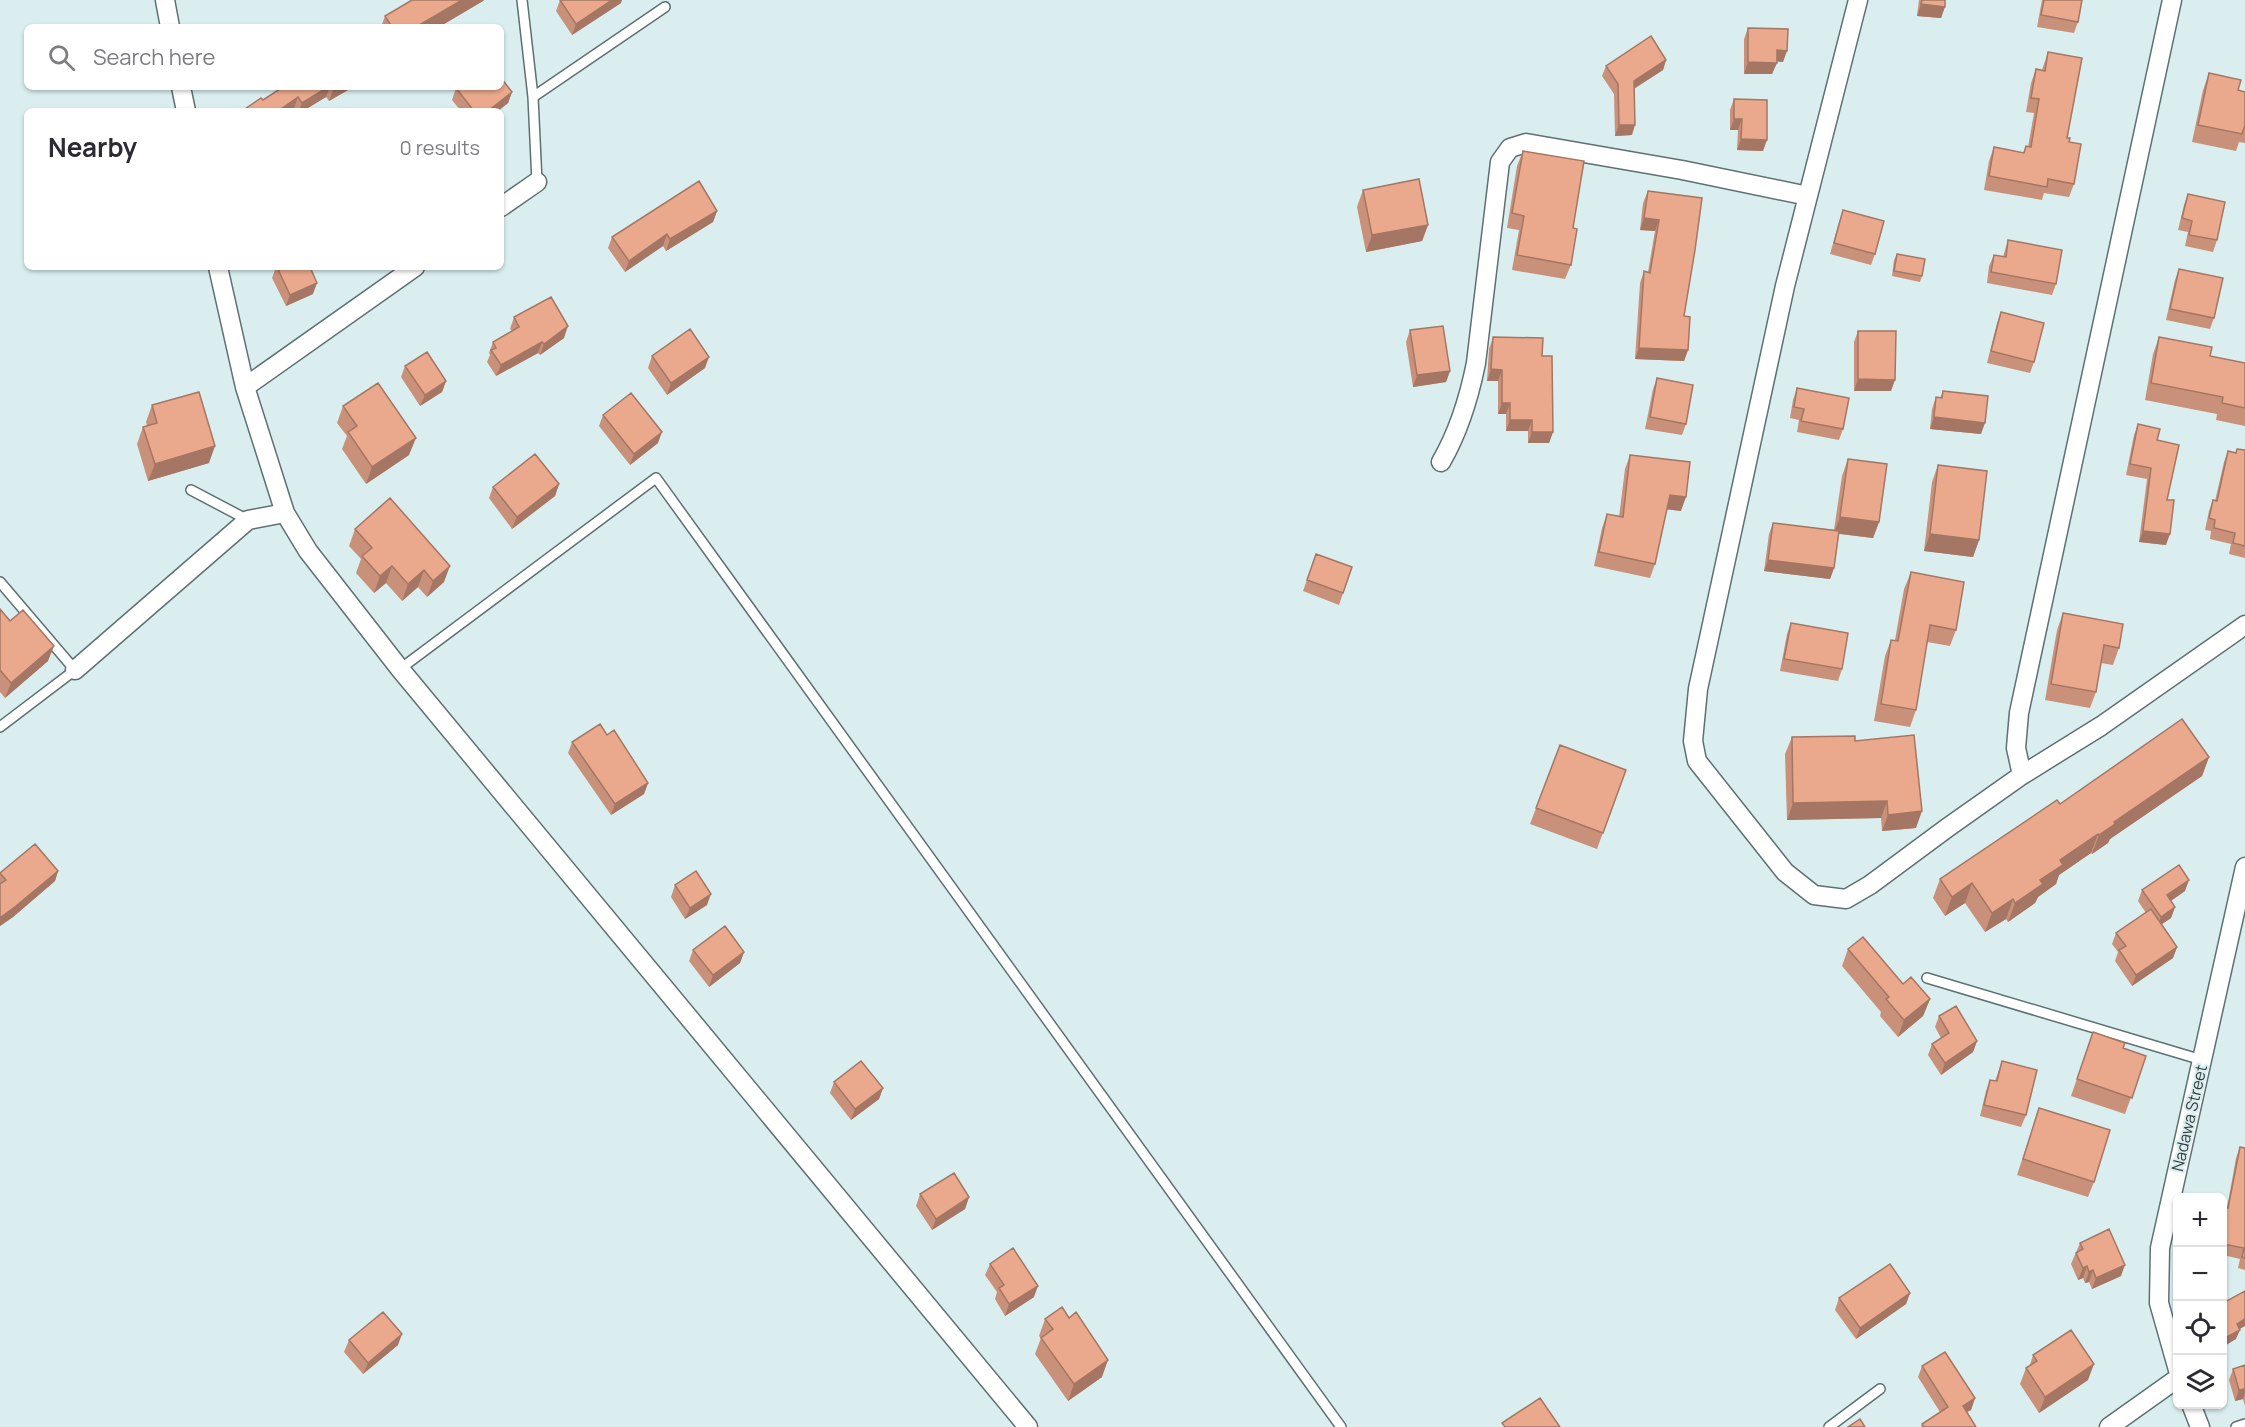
<!DOCTYPE html>
<html lang="en">
<head>
<meta charset="utf-8">
<style>
	body { margin:0; font-family:Manrope,sans-serif; background:#f7f7f7; color:#2b2b33 }
	.controls { position:absolute; right:18px; bottom:18px; display:grid; overflow:hidden; border-radius:9px; box-shadow:0 2px 4px #0004 }
	.controls button { width:54px; height:54px; display:grid; place-items:center; padding:0; border:0; border-bottom:2px solid #e1e1e2; background:#fff; color:#2b2b33; font:30px sans-serif }
	.list { margin:0; padding:0; list-style:none }
	h2 { display:flex; justify-content:space-between; align-items:center; height:78px; margin:0; padding:0 24px; font-size:26px }
	h2 small { font-size:20px; font-weight:400; color:#7c7c81 }
	.icon { flex:none; width:33px; height:33px; fill:none; stroke:currentColor; stroke-width:2; stroke-linecap:round; stroke-linejoin:round }
	.map { position:relative; flex:none; width:2245px; height:1427px; overflow:hidden }
	.search { position:absolute; background:#fff; box-shadow:0 2px 4px #0004; left:24px; top:24px; width:480px; height:66px; display:flex; align-items:center; gap:15px; box-sizing:border-box; padding:0 21px; border-radius:9px; color:#7c7c81; font-size:22px }
	.panel { position:absolute; background:#fff; box-shadow:0 2px 4px #0004; left:24px; top:108px; width:480px; height:162px; border-radius:9px }
	.map>svg:first-child { display:block }
	.lines { fill:none; stroke-linecap:round; stroke-linejoin:round }
	.lane-casing { stroke:#5e7072; stroke-width:12 }
	.street-casing { stroke:#5e7072; stroke-width:21 }
	.lane { stroke:#fff; stroke-width:9 }
	.street { stroke:#fff; stroke-width:18 }
	.wall { fill:#c99179 }
	.shaded-wall { fill:#a47663 }
	.building { fill:#eaa98d; stroke:#a47663; stroke-width:1.5 }
	.labels { text-anchor:middle; stroke-width:4.5; stroke-linejoin:round; paint-order:stroke }
	.street-label { font-size:16px; fill:#353d3e; stroke:#daeef0 }
</style>
</head>
<body>
<div class="map">
<svg width="2245" height="1427" viewBox="0 0 2245 1427">
	<rect width="100%" height="100%" fill="#daeef0"/>
	<g class="lines">
		<!-- lane casing -->
		<g class="lane-casing">
			<path id="lane" d="M522,0L533,97
				M537,182L533,97L665,7
				M191,490L248,520
				M0,582L75,670L0,727
				M400,669L656,478L1341,1427
				M1927,978L2202,1060
				M1829,1427L1880,1389
				M2236,1427L2245,1424"/>
		</g>
		<!-- street casing -->
		<g class="street-casing">
			<path id="street" d="M165,0L170,27
				M1858,0L1785,286L1698,689L1693,741L1697,761L1785,872L1814,895L1846,899L1870,885L1947,828L2022,775L2101,726L2245,625
				M181,87L186,111
				M501,207L537,182
				M218,267L245,387L285,513L308,551L400,669L1028,1427
				M245,387L415,267
				M1441,462C1459,431 1469,398 1476,363L1500,162L1510,148L1526,143L1682,170L1808,196
				M75,670L248,520L285,513
				M2022,775L2016,748L2019,713L2172,0
				M2178,1370L2159,1303L2160,1248L2245,867
				M2191,1404L2200,1427
				M2109,1427L2178,1378"/>
		</g>
		<!-- lane -->
		<use href="#lane" class="lane"/>
		<!-- street -->
		<use href="#street" class="street"/>
	</g>
	<!-- wall -->
	<path class="wall" d="M412,0H484L483,1L439,27H381L385,16Z
		M560,0L621,3L572,35L556,11Z
		M1919,0H1945L1941,18L1917,16Z
		M2042,0H2082L2078,22L2074,33L2037,27Z
		M1748,28L1783,62L1777,61L1772,74H1744V39Z
		M2048,52L2067,138L2069,142L2074,184L2069,197L2044,193L2042,200L1984,190L1989,161L1994,147L2023,153L2026,146L2028,147L2034,113L2026,112L2031,83L2036,69L2042,70Z
		M1666,60L1663,70L1634,89L1632,135L1615,136L1614,94L1602,76L1606,66Z
		M2209,73L2238,90L2245,92V143L2239,142L2236,151L2192,142L2203,90Z
		M283,87H349L348,90L329,101L326,97L303,111H296L294,108L263,100Z
		M456,88L512,92L508,103L498,111H461L452,100Z
		M1734,99L1763,151L1737,150L1738,130H1730V110Z
		M1523,151L1573,228L1571,265L1565,279L1512,270L1519,230L1507,228L1517,166Z
		M1363,190L1428,225L1422,241L1366,252L1357,207Z
		M1648,191L1702,198L1684,316L1688,350L1684,361L1635,359L1640,283L1644,271L1648,272L1655,231L1640,230L1643,203Z
		M2188,194L2217,240L2213,252L2185,246L2188,232L2178,230L2184,205Z
		M1843,210L1875,254L1871,265L1830,254L1839,222Z
		M717,211L713,222L666,251L663,246L625,272L608,248L612,237Z
		M2008,240L2056,284L2052,295L1987,283L1989,266L1994,255L2003,257Z
		M1897,254L1922,276L1920,282L1892,276L1894,260Z
		M276,267H310L313,294L286,306L272,278Z
		M2179,269L2214,318L2210,329L2166,320L2175,280Z
		M2001,312L2034,362L2030,373L1987,363L1997,323Z
		M514,317L564,338L540,355L538,353L496,376L487,362L490,355L489,353L493,342L512,331L510,329Z
		M1410,330L1450,371L1446,382L1413,387L1406,342Z
		M1858,331L1891,391H1854V342Z
		M1493,337L1542,356L1553,432L1549,443H1528V431H1506V414H1498V381H1487L1489,349Z
		M2159,337L2210,356L2245,363V426L2216,420L2217,414L2145,400L2153,354Z
		M652,356L705,368L667,395L648,368Z
		M405,366L446,381L442,392L420,406L401,377Z
		M1657,378L1686,424L1682,435L1645,429L1653,389Z
		M1797,388L1843,429L1839,440L1797,432L1799,420L1790,418L1793,400Z
		M1943,391L1981,434L1930,429L1932,409L1936,397L1940,398Z
		M152,405L209,463L148,481L137,444L143,427L147,426L146,422Z
		M343,406L409,455L366,484L342,449L347,436L337,423Z
		M603,415L658,443L630,465L599,426Z
		M2138,424L2157,440L2167,500L2166,545L2139,542L2147,479L2126,475L2134,435Z
		M2245,450V558L2229,554L2231,544L2210,539L2211,531L2205,530L2209,511L2213,500L2215,501L2224,462L2228,451L2235,453Z
		M1630,455L1681,511L1666,509L1655,564L1650,578L1594,566L1602,528L1607,514L1619,517L1625,469Z
		M1848,459L1879,522L1873,538L1839,534L1834,568L1830,579L1764,571L1769,534L1773,523L1834,530L1842,476Z
		M1938,465L1979,540L1973,557L1924,551L1932,482Z
		M559,484L555,496L512,529L489,498L493,487Z
		M355,529L444,582L427,597L418,587L402,601L386,583L374,593L356,573L361,559L349,546Z
		M1316,554L1352,567L1339,605L1303,591Z
		M1911,572L1956,630L1950,646L1927,642L1916,710L1910,727L1874,721L1885,656L1891,640H1895L1904,589Z
		M0,609L48,661L5,698L0,692Z
		M2063,613L2119,648L2113,665L2101,663L2096,692L2090,708L2045,700L2057,630Z
		M1791,623L1842,669L1838,681L1780,671L1787,634Z
		M607,735L648,783L644,794L611,815L568,753L572,742Z
		M1792,737L1855,741L1916,828L1882,831L1881,818L1787,820L1785,754Z
		M1560,745L1626,770L1597,849L1530,824Z
		M2209,757L2202,776L2110,839L2108,843L2092,854L2091,853L2059,875L2056,884L2038,897L2035,903L2008,922L2006,919L1985,932L1965,903L1945,916L1933,898L1940,879L2060,804Z
		M58,871L55,881L13,917L0,926V873Z
		M675,885L707,905L685,919L671,897Z
		M2142,890L2185,891L2171,901L2175,907L2171,918L2162,924L2177,947L2173,958L2132,986L2115,961L2118,952L2112,944L2116,933L2146,913L2138,901Z
		M1848,949L1903,984L1930,999L1923,1016L1898,1037L1880,1016L1881,1012L1842,966Z
		M693,950L744,952L740,963L709,987L689,961Z
		M1939,1016L1977,1041L1973,1052L1941,1075L1928,1055L1932,1044L1941,1038L1935,1027Z
		M2093,1032L2123,1048L2146,1056L2125,1114L2071,1096Z
		M2002,1061L2026,1115L2021,1127L1980,1116L1986,1091L1990,1080L1995,1081Z
		M834,1082L883,1088L879,1099L851,1120L830,1093Z
		M2039,1108L2094,1182L2088,1197L2017,1175Z
		M2240,1147L2245,1148V1270L2238,1268L2240,1259L2223,1255V1207L2227,1208L2236,1158Z
		M920,1194L969,1197L965,1209L932,1230L916,1206Z
		M2080,1243L2121,1276L2092,1289L2089,1282L2085,1283L2083,1278L2078,1280L2071,1264Z
		M990,1264L1034,1297L1005,1316L995,1299L997,1292L985,1275Z
		M1910,1293L1906,1304L1856,1339L1835,1310L1839,1298Z
		M1045,1319L1102,1377L1068,1401L1035,1354L1041,1338L1039,1336Z
		M349,1340L398,1345L363,1374L344,1352Z
		M2033,1355L2088,1380L2039,1413L2020,1384L2026,1368L2030,1365Z
		M2245,1365V1406L2243,1399L2235,1401L2229,1380L2233,1369Z
		M1922,1366L1975,1398L1971,1410L1967,1412L1976,1427H1921L1922,1424L1940,1412L1918,1377Z"/>
	<!-- shaded-wall -->
	<path class="shaded-wall" d="M462,0H484L483,1L439,27H416Z
		M612,0H622L621,3L572,35L576,24Z
		M1921,4L1945,7L1941,18L1917,16Z
		M1777,50L1787,51L1783,62L1773,61Z
		M1666,60L1663,70L1630,91L1634,81Z
		M1748,62L1777,63L1772,74H1744Z
		M328,87H330L326,97L303,111H299L302,103Z
		M338,87H349L348,90L329,101L333,90Z
		M512,92L508,103L498,111H488Z
		M298,97L294,108L290,111H278Z
		M1734,119H1742L1738,130H1730Z
		M1619,125H1635L1632,135L1615,136Z
		M1741,139L1767,140L1763,151L1737,150Z
		M717,211L713,222L666,251L670,239Z
		M1644,218L1659,220L1655,231L1640,230Z
		M1428,225L1422,241L1366,252L1372,235Z
		M667,234L663,246L625,272L629,261Z
		M317,283L313,294L286,306L290,295Z
		M568,326L564,338L540,355L544,344Z
		M542,342L538,353L496,376L501,365Z
		M1639,348L1688,350L1684,361L1635,359Z
		M709,357L705,368L667,395L671,383Z
		M1491,369L1502,370L1498,381H1487Z
		M1450,371L1446,382L1413,387L1417,375Z
		M1858,379L1895,380L1891,391H1854Z
		M446,381L442,392L420,406L425,395Z
		M1502,403H1510L1506,414H1498Z
		M1934,417L1985,423L1981,434L1930,429Z
		M1510,420H1532L1528,431H1506Z
		M662,432L658,443L630,465L634,454Z
		M1532,432H1553L1549,443H1528Z
		M416,438L409,455L366,484L372,467Z
		M215,446L209,463L148,481L155,464Z
		M559,484L555,496L512,529L517,517Z
		M1670,495L1686,497L1681,511L1664,509Z
		M1840,517L1879,522L1873,538L1834,533Z
		M2143,531L2170,534L2166,545L2139,542Z
		M1930,534L1979,540L1973,557L1924,551Z
		M1768,560L1834,568L1830,579L1764,571Z
		M392,566L386,583L374,593L380,576Z
		M450,566L444,582L427,597L433,581Z
		M424,570L418,587L402,601L408,584Z
		M54,646L48,661L5,698L11,683Z
		M2209,757L2202,776L2110,839L2108,843L2092,854L2099,835L2114,822Z
		M648,783L644,794L611,815L615,804Z
		M1887,801L1881,818L1787,820L1793,803Z
		M1922,811L1916,828L1882,831L1888,815Z
		M2098,834L2091,853L2059,875L2056,884L2038,897L2035,903L2008,922L2015,903L2040,880L2060,860Z
		M58,871L55,881L13,917L0,926V918Z
		M2189,880L2185,891L2163,906L2167,895Z
		M1972,883L1965,903L1945,916L1952,897Z
		M711,894L707,905L685,919L690,908Z
		M2013,899L2006,919L1985,932L1992,913Z
		M2175,907L2171,918L2156,928L2161,917Z
		M2177,947L2173,958L2132,986L2136,975Z
		M744,952L740,963L709,987L713,975Z
		M1930,999L1923,1016L1898,1037L1904,1020Z
		M1977,1041L1973,1052L1941,1075L1945,1063Z
		M883,1088L879,1099L851,1120L855,1109Z
		M969,1197L965,1209L932,1230L936,1219Z
		M2125,1265L2121,1276L2092,1289L2096,1278Z
		M2087,1266L2083,1278L2078,1280L2083,1268Z
		M2093,1270L2089,1282L2085,1283L2089,1272Z
		M1038,1286L1034,1297L1005,1316L1009,1304Z
		M1910,1293L1906,1304L1856,1339L1860,1328Z
		M2245,1319V1326L2233,1333L2237,1324Z
		M2240,1330L2236,1339L2223,1347V1339Z
		M402,1334L398,1345L363,1374L368,1363Z
		M1108,1360L1102,1377L1068,1401L1074,1384Z
		M2094,1364L2088,1380L2039,1413L2045,1397Z
		M2245,1389V1393L2243,1399L2235,1401L2239,1390Z
		M1975,1398L1971,1410L1958,1417L1963,1406Z"/>
	<!-- building -->
	<path class="building" d="M412,0H462L416,27H392L385,16Z
		M560,0H612L576,24Z
		M1922,0H1945V7L1921,4Z
		M2044,0H2082L2078,22L2041,15Z
		M1748,28L1788,29L1787,51L1777,50V63L1748,62Z
		M1651,36L1666,60L1634,81L1635,125H1619L1618,84L1606,66Z
		M2048,52L2082,58L2067,138H2070L2069,142L2081,144L2074,184L2048,179L2047,187L1989,176L1994,147L2024,153L2026,146L2031,147L2039,99L2031,98L2036,69L2045,71Z
		M2209,73L2241,80L2238,90L2245,92V125L2242,134L2198,125Z
		M501,78L512,92L488,111H474L456,88L458,87H501Z
		M283,87H328L302,103L298,97L278,111H242L261,98L263,100Z
		M1734,99L1767,100V140L1741,139L1742,119H1734Z
		M1523,151L1584,161L1573,228L1577,229L1571,265L1517,255L1524,216L1512,213Z
		M1419,179L1428,225L1372,235L1363,190Z
		M699,181L717,211L670,239L667,234L629,261L612,237Z
		M1648,191L1702,198L1695,250L1684,316L1690,317L1688,350L1639,348L1644,271L1650,273L1659,220L1644,218Z
		M2188,194L2225,202L2217,240L2189,235L2192,221L2182,218Z
		M1843,210L1884,221L1875,254L1834,243Z
		M2008,240L2062,250L2056,284L1991,272L1994,255L2006,257Z
		M1897,254L1925,259L1922,276L1894,271Z
		M277,267H310L317,283L290,295Z
		M2179,269L2223,278L2214,318L2170,309Z
		M551,297L568,326L544,344L542,342L501,365L491,350L496,348L493,342L519,327L514,317Z
		M2001,312L2044,323L2034,362L1991,351Z
		M1443,326L1450,371L1417,375L1410,330Z
		M690,329L709,357L671,383L652,356Z
		M1858,331H1896L1895,380L1858,379Z
		M1493,337L1543,338L1542,356H1552L1553,432H1532V420H1510V403H1502V370L1491,369Z
		M2159,337L2212,347L2210,356L2245,363V408L2222,403L2223,397L2151,383Z
		M427,352L446,381L425,395L405,366Z
		M1657,378L1693,385L1686,424L1650,417Z
		M378,383L416,438L372,467L348,432L357,426L343,406Z
		M1797,388L1849,398L1843,429L1801,421L1804,409L1794,407Z
		M1943,391L1988,396L1985,423L1934,417L1936,397L1942,398Z
		M199,392L215,446L155,464L143,427L157,423L152,405Z
		M631,393L662,432L634,454L603,415Z
		M2138,424L2160,429L2157,440L2179,445L2167,500H2174L2170,534L2143,531L2151,468L2130,464Z
		M2237,449L2245,450V546L2233,543L2235,533L2214,528L2215,520L2209,518L2213,500L2217,501L2228,451L2236,453Z
		M535,454L559,484L517,517L493,487Z
		M1630,455L1690,462L1686,497L1670,495L1655,564L1599,552L1607,514L1623,517Z
		M1848,459L1887,464L1879,522L1840,517Z
		M1938,465L1987,471L1979,540L1930,534Z
		M390,498L450,566L433,581L424,570L408,584L392,566L380,576L362,556L372,548L355,529Z
		M1773,523L1839,531L1834,568L1768,560Z
		M1316,554L1352,567L1343,593L1307,580Z
		M1911,572L1964,582L1956,630L1930,625L1916,710L1881,704L1891,640L1898,641Z
		M0,609L10,621L23,610L54,646L11,683L0,670Z
		M2063,613L2123,624L2119,648L2104,645L2096,692L2051,684Z
		M1791,623L1848,633L1842,669L1784,659Z
		M2182,719L2209,757L2114,822L2115,824L2099,835L2098,834L2060,860L2063,865L2040,880L2043,884L2015,903L2013,899L1992,913L1972,883L1952,897L1940,879L2057,800L2060,804Z
		M600,724L607,735L614,730L648,783L615,804L572,742Z
		M1914,735L1922,811L1888,815L1887,801L1793,803L1792,737L1855,736V741Z
		M1560,745L1626,770L1603,833L1536,808Z
		M35,844L58,871L16,906L0,918V884L6,880L0,873Z
		M2179,865L2189,880L2167,895L2175,907L2161,917L2142,890Z
		M696,871L711,894L690,908L675,885Z
		M2151,909L2177,947L2136,975L2119,950L2126,946L2116,933Z
		M725,926L744,952L713,975L693,950Z
		M1863,937L1903,984L1911,977L1930,999L1904,1020L1886,999L1889,997L1848,949Z
		M1956,1006L1977,1041L1945,1063L1932,1044L1949,1033L1939,1016Z
		M2093,1032L2125,1043L2123,1048L2146,1056L2132,1098L2077,1079Z
		M861,1061L883,1088L855,1109L834,1082Z
		M2002,1061L2037,1070L2026,1115L1984,1105L1990,1080L1997,1081Z
		M2039,1108L2110,1130L2094,1182L2023,1159Z
		M2240,1147L2245,1148V1258L2242,1257L2244,1248L2223,1244V1207L2228,1208Z
		M954,1173L969,1197L936,1219L920,1194Z
		M2109,1229L2125,1265L2096,1278L2093,1270L2089,1272L2087,1266L2083,1268L2076,1253L2083,1249L2080,1243Z
		M1013,1248L1038,1286L1009,1304L999,1288L1004,1285L990,1264Z
		M1890,1264L1910,1293L1860,1328L1839,1298Z
		M2245,1291V1319L2237,1324L2240,1330L2223,1339V1298L2225,1302Z
		M1062,1307L1069,1318L1076,1312L1108,1360L1074,1384L1041,1338L1053,1329L1045,1319Z
		M383,1312L402,1334L368,1363L349,1340Z
		M2071,1330L2094,1364L2045,1397L2026,1368L2037,1361L2033,1355Z
		M1945,1352L1975,1398L1963,1406L1976,1427H1924L1922,1424L1948,1407L1922,1366Z
		M2245,1365V1389L2239,1390L2233,1369Z
		M1540,1398L1560,1427H1505L1502,1423Z
		M1860,1419L1865,1427H1848Z"/>
	<g class="labels">
		<!-- street labels -->
		<g class="street-label">
			<text transform="translate(2189 1118) rotate(-77)" y="6">Nadawa Street</text>
		</g>
	</g>
</svg>
<div class="controls">
<button>+</button>
<button>−</button>
<button><svg class="icon" aria-label="locate" viewBox="0 0 24 24"><circle cx="12" cy="12" r="6"/><path d="M12 2v4M12 18v4M2 12h4M18 12h4"/></svg></button>
<button><svg class="icon" aria-label="layers" viewBox="0 0 24 24"><path d="M12 4l9 5-9 5-9-5zM3 14l9 5 9-5"/></svg></button>
</div>
<div class="search"><svg class="icon" aria-label="search" viewBox="0 0 24 24"><circle cx="10" cy="10" r="6"/><path d="M15 15l6 6"/></svg>Search here</div>
<section class="panel">
<h2>Nearby<small>0 results</small></h2>
<ul class="list">
</ul>
</section>
</div>
</body>
</html>
